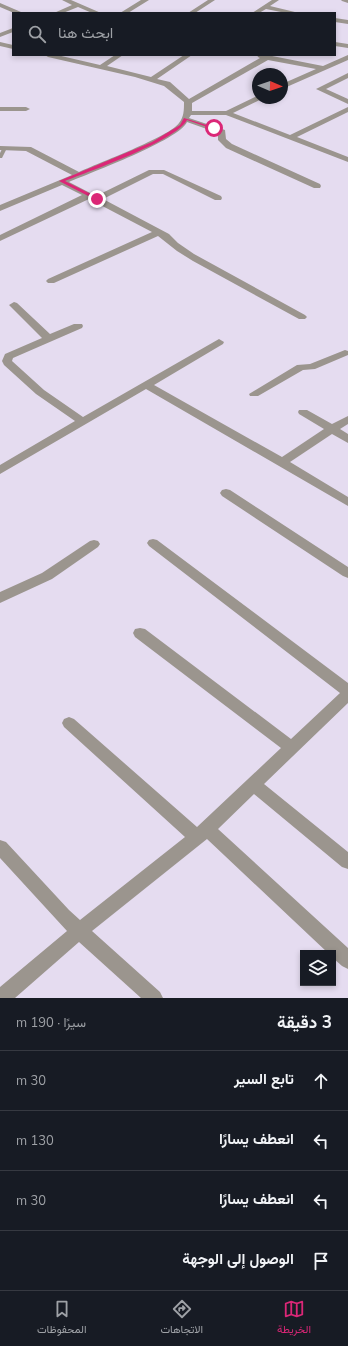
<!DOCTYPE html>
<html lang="ar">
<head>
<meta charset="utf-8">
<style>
	body { margin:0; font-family:"Nunito Sans",Vazirmatn,sans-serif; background:#20242c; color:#f1f3f6; direction:rtl }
	.controls { position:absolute; right:12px; bottom:12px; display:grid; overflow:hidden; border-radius:0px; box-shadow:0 2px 6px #0003 }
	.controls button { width:36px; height:36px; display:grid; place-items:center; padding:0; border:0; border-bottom:1px solid #363941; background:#171b24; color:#f1f3f6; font:20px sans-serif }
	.compass { position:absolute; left:252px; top:68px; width:36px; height:36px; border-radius:50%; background:#171b24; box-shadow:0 2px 6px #0003; rotate:92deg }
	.stop { position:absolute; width:12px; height:12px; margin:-9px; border:3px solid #db2777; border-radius:50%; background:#fff }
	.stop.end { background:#db2777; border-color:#fff; box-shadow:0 1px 4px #0008 }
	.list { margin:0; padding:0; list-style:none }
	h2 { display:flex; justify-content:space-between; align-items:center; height:52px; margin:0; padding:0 16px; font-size:17px }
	h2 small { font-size:13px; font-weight:400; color:#9ea1a6 }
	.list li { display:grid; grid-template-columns:26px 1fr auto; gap:12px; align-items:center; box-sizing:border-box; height:60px; padding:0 16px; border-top:1px solid #363941 }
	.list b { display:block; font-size:15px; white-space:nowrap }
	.list em { font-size:13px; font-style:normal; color:#9ea1a6 }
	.icon { flex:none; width:22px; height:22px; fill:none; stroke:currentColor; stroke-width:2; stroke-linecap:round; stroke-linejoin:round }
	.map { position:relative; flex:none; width:348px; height:998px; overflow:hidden; direction:ltr }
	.search { position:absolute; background:#171b24; box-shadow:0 2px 6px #0003; left:12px; right:12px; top:12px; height:44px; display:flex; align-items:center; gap:10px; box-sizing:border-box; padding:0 14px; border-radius:0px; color:#9ea1a6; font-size:15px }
	.sheet { height:292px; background:#171b24 }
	nav { display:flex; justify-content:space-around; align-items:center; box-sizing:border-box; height:56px; border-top:1px solid #363941; background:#171b24; font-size:11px; color:#9ea1a6 }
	nav a { display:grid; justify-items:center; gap:2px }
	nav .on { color:#db2777 }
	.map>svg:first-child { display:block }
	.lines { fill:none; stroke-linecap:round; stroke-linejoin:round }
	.lane { fill:#9b958e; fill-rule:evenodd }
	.street { fill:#9b958e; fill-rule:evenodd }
	.route { fill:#db2777 }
</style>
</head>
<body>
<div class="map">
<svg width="348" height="998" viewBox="0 0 348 998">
	<rect width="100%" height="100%" fill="#e5dcf0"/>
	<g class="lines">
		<!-- lane -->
		<path class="lane" d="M3,147L7,148L2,158H0V153Z"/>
		<!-- street -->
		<path class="street" d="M62,0H71L101,13H92L78,7L63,13H54L72,5Z
			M141,0H149L128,13H120Z
			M208,0H215L195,13H188Z
			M272,0H279L270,6L299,13H286L266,9L259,13H252Z
			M341,0H348V3L342,1Z
			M0,3L21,12L22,13H14L0,7Z
			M335,18L348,20V24L335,22Z
			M13,28V32L0,37V33Z
			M0,42L13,45V49L0,46Z
			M335,42L348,44V48L335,46Z
			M45,55H57L100,65L115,55H123L107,66L151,77L184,55H192L157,79L170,82L189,99L260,58L258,57L257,55H267L323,66L348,55V60L282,89V84L316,69L268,60L192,103V111H226L257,96L258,98H264L233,113L290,135L348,107V112L297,137L348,157V162L226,115H191L189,118L225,130L226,139L232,144L320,184L321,186L320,188H314L226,148L218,140V133L187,122C179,140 90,173 69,182L96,196L149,170H164L221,196L222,198L221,200H215L163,174H153L103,199L169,234L178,243L194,254L305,315L307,317L305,319H299L193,261L177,251L158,236L54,283H48L46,281L48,279L152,232L89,199L0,241V235L82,195L62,185L0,211V205L72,175L26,151L0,150V146L31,147L79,172C96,164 171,136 179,123C184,117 184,110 184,102L164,86L135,77L48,57Z
			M348,73V78L326,89L348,99V104L316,89Z
			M0,107H26L30,109L26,111H0Z
			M14,302L17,303L50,334L74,324H82L83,326L82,328L13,358L12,361L44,390L83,417L219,339L224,342L223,344L154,385L282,457L324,429L299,414L298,412L299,410H307L332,424L348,416V424L340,429L348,434V443L332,434L290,462L348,497V506L146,389L0,474V465L75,421L36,394L4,365L2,361L5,354L42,338L9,305Z
			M345,350L348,351V355L315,369L303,370L258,396H250L249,394L297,365L310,364Z
			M226,489L230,490L348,567V578L343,576L222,496L220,493L222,490Z
			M153,539L157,540L348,683V703L264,784L348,852V869L342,867L254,794L218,829L348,948V969L342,966L333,958V953H328L207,839L92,931L160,992L163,998H141L79,942L15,998H0V987L67,931L0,858V840L6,842L69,910L80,920L185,837L64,727L62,723L64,719L69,717L74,719L197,827L281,748L135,637L133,633L135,629L140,628L145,629L291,739L340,693L149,546L147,543L149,540Z
			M94,540L98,541L100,544L98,547L52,579L0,603V592L42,573L90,541Z"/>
	</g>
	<!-- route -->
	<path class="route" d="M184,118L216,128L213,129L187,120C176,141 90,171 65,181L99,198V200H96L59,181L152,142L180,125Z"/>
</svg>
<div class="controls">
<button><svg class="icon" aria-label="layers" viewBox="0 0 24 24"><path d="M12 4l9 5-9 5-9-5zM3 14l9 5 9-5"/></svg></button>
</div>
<svg class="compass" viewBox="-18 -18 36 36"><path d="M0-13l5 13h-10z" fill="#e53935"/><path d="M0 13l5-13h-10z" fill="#9ea1a6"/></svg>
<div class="stop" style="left:214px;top:128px"></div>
<div class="stop end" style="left:97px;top:199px"></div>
<div class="search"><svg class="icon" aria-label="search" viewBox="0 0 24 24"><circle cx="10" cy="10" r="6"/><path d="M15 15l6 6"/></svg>ابحث هنا</div>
</div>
<section class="sheet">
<h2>3 دقيقة<small>سيرًا · 190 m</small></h2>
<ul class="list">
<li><svg class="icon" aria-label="ahead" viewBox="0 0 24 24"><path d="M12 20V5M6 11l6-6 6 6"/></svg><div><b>تابع السير</b></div><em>30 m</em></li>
<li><svg class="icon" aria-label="left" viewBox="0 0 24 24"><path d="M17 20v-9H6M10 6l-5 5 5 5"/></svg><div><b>انعطف يسارًا</b></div><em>130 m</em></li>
<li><svg class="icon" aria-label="left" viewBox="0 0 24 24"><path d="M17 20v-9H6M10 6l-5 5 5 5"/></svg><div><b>انعطف يسارًا</b></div><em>30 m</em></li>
<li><svg class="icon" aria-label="arrive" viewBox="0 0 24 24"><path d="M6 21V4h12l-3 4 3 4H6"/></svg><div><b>الوصول إلى الوجهة</b></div></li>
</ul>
</section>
<nav>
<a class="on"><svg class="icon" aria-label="map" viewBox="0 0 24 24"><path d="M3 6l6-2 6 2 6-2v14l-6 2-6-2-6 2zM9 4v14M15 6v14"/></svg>الخريطة</a>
<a><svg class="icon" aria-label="directions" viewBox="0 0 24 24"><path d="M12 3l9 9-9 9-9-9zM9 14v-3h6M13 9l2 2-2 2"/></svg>الاتجاهات</a>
<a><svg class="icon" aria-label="saved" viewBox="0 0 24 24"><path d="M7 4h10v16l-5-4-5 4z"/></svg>المحفوظات</a>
</nav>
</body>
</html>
